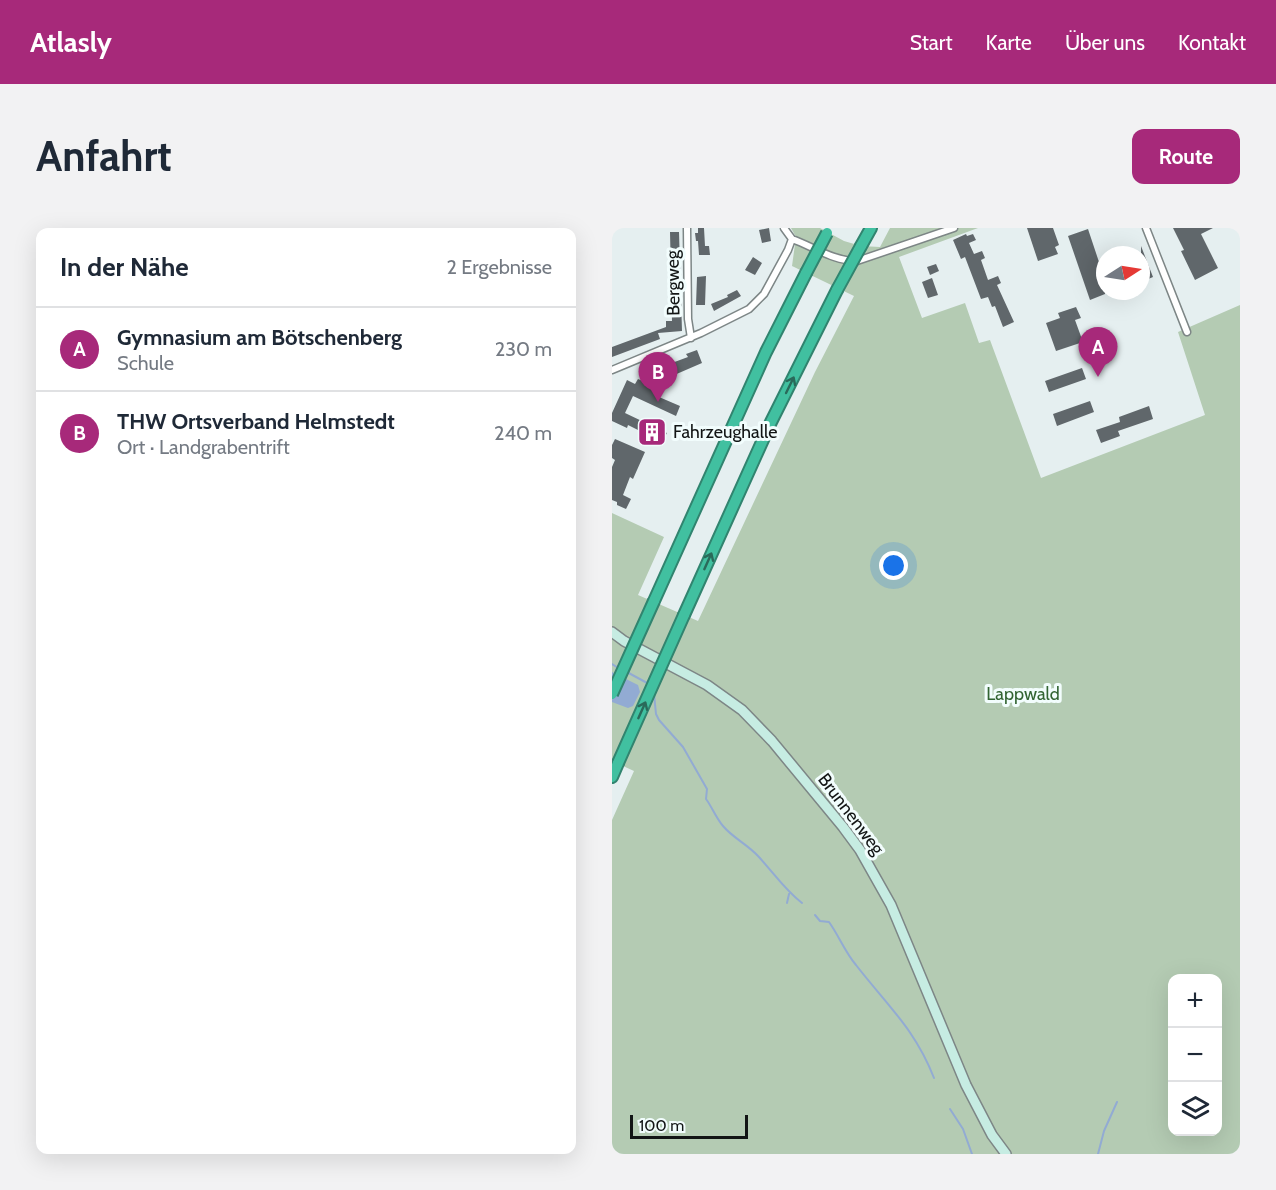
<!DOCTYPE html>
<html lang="de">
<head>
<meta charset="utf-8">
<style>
	body { margin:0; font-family:Cabin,sans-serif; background:#f2f2f3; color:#1f2937 }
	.controls { position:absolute; right:18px; bottom:18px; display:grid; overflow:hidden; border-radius:12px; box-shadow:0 6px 24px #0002 }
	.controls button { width:54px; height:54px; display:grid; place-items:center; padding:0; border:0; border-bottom:2px solid #e0e1e3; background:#fff; color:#1f2937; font:30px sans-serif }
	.compass { position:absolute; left:484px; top:18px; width:54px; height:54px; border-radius:50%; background:#fff; box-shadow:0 6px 24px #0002; rotate:78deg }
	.scale { position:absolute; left:18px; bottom:15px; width:118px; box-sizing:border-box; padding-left:6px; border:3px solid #121515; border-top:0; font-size:16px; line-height:21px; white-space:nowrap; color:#121515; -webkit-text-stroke:4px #f2fdfd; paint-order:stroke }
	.you { position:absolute; left:282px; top:338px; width:21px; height:21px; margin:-15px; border:4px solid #fff; border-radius:50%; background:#1a73e8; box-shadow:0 0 0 9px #1a73e833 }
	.badge { display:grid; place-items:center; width:39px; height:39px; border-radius:50%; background:#a7297a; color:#fff; font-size:20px; font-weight:700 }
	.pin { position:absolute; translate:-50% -50px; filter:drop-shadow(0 2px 3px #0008) }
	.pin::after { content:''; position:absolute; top:32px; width:21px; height:18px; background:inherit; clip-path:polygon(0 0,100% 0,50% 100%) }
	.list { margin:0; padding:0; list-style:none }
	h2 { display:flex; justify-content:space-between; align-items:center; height:78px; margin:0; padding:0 24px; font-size:26px }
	h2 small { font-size:20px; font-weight:400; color:#747a83 }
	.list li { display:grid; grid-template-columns:39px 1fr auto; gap:18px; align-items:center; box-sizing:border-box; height:84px; padding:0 24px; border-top:2px solid #e0e1e3 }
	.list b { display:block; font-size:22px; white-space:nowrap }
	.list p { margin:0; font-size:20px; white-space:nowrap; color:#747a83 }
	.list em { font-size:20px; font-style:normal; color:#747a83 }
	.icon { flex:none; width:33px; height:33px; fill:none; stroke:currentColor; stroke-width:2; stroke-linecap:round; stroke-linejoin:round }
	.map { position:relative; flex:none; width:628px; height:926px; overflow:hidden; border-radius:12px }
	header { display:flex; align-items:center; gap:36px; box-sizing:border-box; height:84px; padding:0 30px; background:#a7297a; color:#fff }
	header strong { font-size:28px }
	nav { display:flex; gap:33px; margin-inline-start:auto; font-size:21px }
	.intro { display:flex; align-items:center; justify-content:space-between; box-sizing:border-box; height:144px; padding:0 36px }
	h1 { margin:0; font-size:42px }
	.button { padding:15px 27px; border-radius:12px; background:#a7297a; color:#fff; font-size:21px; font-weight:700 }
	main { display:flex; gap:36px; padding:0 36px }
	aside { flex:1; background:#fff; border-radius:12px; box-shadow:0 6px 24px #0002 }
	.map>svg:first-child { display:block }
	.green { fill:#b4cbb3; fill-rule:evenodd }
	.water { fill:#92abd3 }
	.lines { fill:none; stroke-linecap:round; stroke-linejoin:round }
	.stream { stroke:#92abd3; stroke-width:2 }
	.building { fill:#60676b }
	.street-casing { stroke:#7d8686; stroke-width:9 }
	.secondary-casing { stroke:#7d8686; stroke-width:12 }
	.highway-casing { stroke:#31846f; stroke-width:14 }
	.street { stroke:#fff; stroke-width:6 }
	.secondary { stroke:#c6ece2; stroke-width:9 }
	.highway { stroke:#41c0a0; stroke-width:10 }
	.highway-bridge-casing { stroke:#31846f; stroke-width:14; stroke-linecap:butt }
	.highway-bridge { stroke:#41c0a0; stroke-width:10 }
	.oneway { stroke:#2a6a5a }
	.labels { text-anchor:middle; stroke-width:6; stroke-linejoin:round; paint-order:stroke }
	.street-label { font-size:18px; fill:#121515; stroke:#f2fdfd }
	.poi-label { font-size:18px; fill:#121515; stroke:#f2fdfd; text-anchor:start }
	.park-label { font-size:18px; fill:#326432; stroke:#f2fdfd }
</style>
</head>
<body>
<header>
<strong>Atlasly</strong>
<nav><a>Start</a><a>Karte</a><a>Über uns</a><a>Kontakt</a></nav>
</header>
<div class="intro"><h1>Anfahrt</h1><a class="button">Route</a></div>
<main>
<aside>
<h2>In der Nähe<small>2 Ergebnisse</small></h2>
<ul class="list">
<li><span class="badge">A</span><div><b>Gymnasium am Bötschenberg</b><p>Schule</p></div><em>230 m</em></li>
<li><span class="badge">B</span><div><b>THW Ortsverband Helmstedt</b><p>Ort · Landgrabentrift</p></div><em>240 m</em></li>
</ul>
</aside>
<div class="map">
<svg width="628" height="926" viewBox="0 0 628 926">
	<rect width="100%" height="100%" fill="#e5eff0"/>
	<!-- green -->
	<path class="green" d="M179,0H208L232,13L249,18L268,19L278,0H366L287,29L310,90L353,75L367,115L378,112L429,250L593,187L566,104L628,77V926H0V592L22,543L0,533V285L52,309L26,367L86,393L203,144L242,68L180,38L184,9ZM560,750H606V904H560Z"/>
	<!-- water -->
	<path class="water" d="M0,444L26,457L28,464L21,478L16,480L0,474Z"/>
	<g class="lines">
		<!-- stream -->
		<path class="stream" d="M0,436L8,441
			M13,443L37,456
			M42,466L44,486L47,492L71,519L95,561L94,571C100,579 104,590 111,598C121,610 135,616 146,628C162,645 172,661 190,675
			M175,675L177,666
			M203,687L208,693L217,694C227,708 233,724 244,737C275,777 303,801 322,850
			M338,881L351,901L360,926
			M486,926L492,903L505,874"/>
	</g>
	<!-- building -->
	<path class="building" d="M86,0H92L93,18H97L98,27H87L86,13H84L83,5H86Z
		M157,0L159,13L150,15L147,2Z
		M415,0H441L447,17L443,19L446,26L426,33Z
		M561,0H601L589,6L606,40L583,52L569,23L572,22Z
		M476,1L493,52V66L478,72L456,8Z
		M58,4H67L70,103L46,105L48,111L0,129V119L54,99V93H60Z
		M354,6L355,8L361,6L364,12L357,15L362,26L370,23L373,30L369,32L376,52L386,48L389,55L385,57L402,94L391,99L383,78L380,79L376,69L369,71L353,29L349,31L341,12Z
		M529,18L541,49L529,54Z
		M141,29L150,35L143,47L133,42Z
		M324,36L327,43L318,47L315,39Z
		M94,48L93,77H84L85,49Z
		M320,50L326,67L316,70L310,54Z
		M125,62L129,68L102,83L99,76L116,69L115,67Z
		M464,79L469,90L463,92L471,114L444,123L434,95L448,90L446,85Z
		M85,122L90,135L53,151L49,139L76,129L74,126Z
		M470,140L474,151L437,164L433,153Z
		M26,151L51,162L47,169L68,178L64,188L21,168L13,185L55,205L50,214L16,197L15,200L0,193V185L15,152L23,156Z
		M478,173L482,184L445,198L441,186Z
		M537,178L541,191L506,203L508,208L489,215L484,202L508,194L507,189Z
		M3,211L33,224L21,251L18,249L11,267L19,271L14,281L5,277V274L0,272V239L3,232L0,230V217Z"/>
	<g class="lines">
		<!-- street casing -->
		<g class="street-casing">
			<path id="street" d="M75,0L76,91L79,110
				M172,0L180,11
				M534,0L575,104
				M180,11C202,19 221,33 245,33L342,0
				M0,142L89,105L137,81L152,66L176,22L180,11"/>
		</g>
		<!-- secondary casing -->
		<g class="secondary-casing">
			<path id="secondary" d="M0,404L12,413L95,457L130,482L160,513L231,599L248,622L279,677L354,857L380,907L394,926"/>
		</g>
		<!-- highway casing -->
		<g class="highway-casing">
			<path id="highway" d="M249,18L259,0
				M42,373L154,124L194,45
				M72,387L159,194L225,62
				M0,549L6,535"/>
		</g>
		<!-- street -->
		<use href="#street" class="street"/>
		<!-- secondary -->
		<use href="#secondary" class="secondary"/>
		<!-- highway -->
		<use href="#highway" class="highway"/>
		<!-- highway-bridge casing -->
		<g class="highway-bridge-casing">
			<path id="highway-bridge" d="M194,45L215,5
				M225,62L249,18
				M0,466L42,373
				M6,535L72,387"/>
		</g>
		<!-- highway-bridge -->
		<use href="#highway-bridge" class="highway-bridge"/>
	</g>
	<!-- one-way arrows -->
	<defs><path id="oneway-shaft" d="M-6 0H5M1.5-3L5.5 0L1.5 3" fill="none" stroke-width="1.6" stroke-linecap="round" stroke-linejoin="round" transform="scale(1.5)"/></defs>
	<g class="oneway">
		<use href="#oneway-shaft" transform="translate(178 157) rotate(-64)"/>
		<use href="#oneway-shaft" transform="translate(96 333) rotate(-66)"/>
		<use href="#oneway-shaft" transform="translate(30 482) rotate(-66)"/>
	</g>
	<!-- icons -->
	<defs>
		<g id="building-square" transform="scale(1.5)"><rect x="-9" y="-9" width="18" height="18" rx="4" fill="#a7297a" stroke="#f2fdfd"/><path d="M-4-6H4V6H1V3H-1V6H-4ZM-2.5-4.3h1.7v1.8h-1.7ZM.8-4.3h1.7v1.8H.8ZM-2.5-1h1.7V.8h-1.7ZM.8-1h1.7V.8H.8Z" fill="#fff"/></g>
	</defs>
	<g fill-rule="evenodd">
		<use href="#building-square" x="40" y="204"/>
	</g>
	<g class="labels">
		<!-- street labels -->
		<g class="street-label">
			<text transform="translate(61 55) rotate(-91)" y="6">Bergweg</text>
			<text transform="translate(239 586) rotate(53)" y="6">Brunnenweg</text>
		</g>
		<!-- poi labels -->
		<g class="poi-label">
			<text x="61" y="210">Fahrzeughalle</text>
		</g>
		<!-- park labels -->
		<g class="park-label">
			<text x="411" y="472">Lappwald</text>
		</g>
	</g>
</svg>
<div class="controls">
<button>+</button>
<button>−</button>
<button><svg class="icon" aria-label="layers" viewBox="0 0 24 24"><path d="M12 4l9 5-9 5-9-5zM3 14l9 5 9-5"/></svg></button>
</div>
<svg class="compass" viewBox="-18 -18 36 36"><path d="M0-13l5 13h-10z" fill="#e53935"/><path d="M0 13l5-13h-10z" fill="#747a83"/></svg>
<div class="scale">100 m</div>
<div class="you"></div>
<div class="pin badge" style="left:486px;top:149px">A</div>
<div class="pin badge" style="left:46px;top:174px">B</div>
</div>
</main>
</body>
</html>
